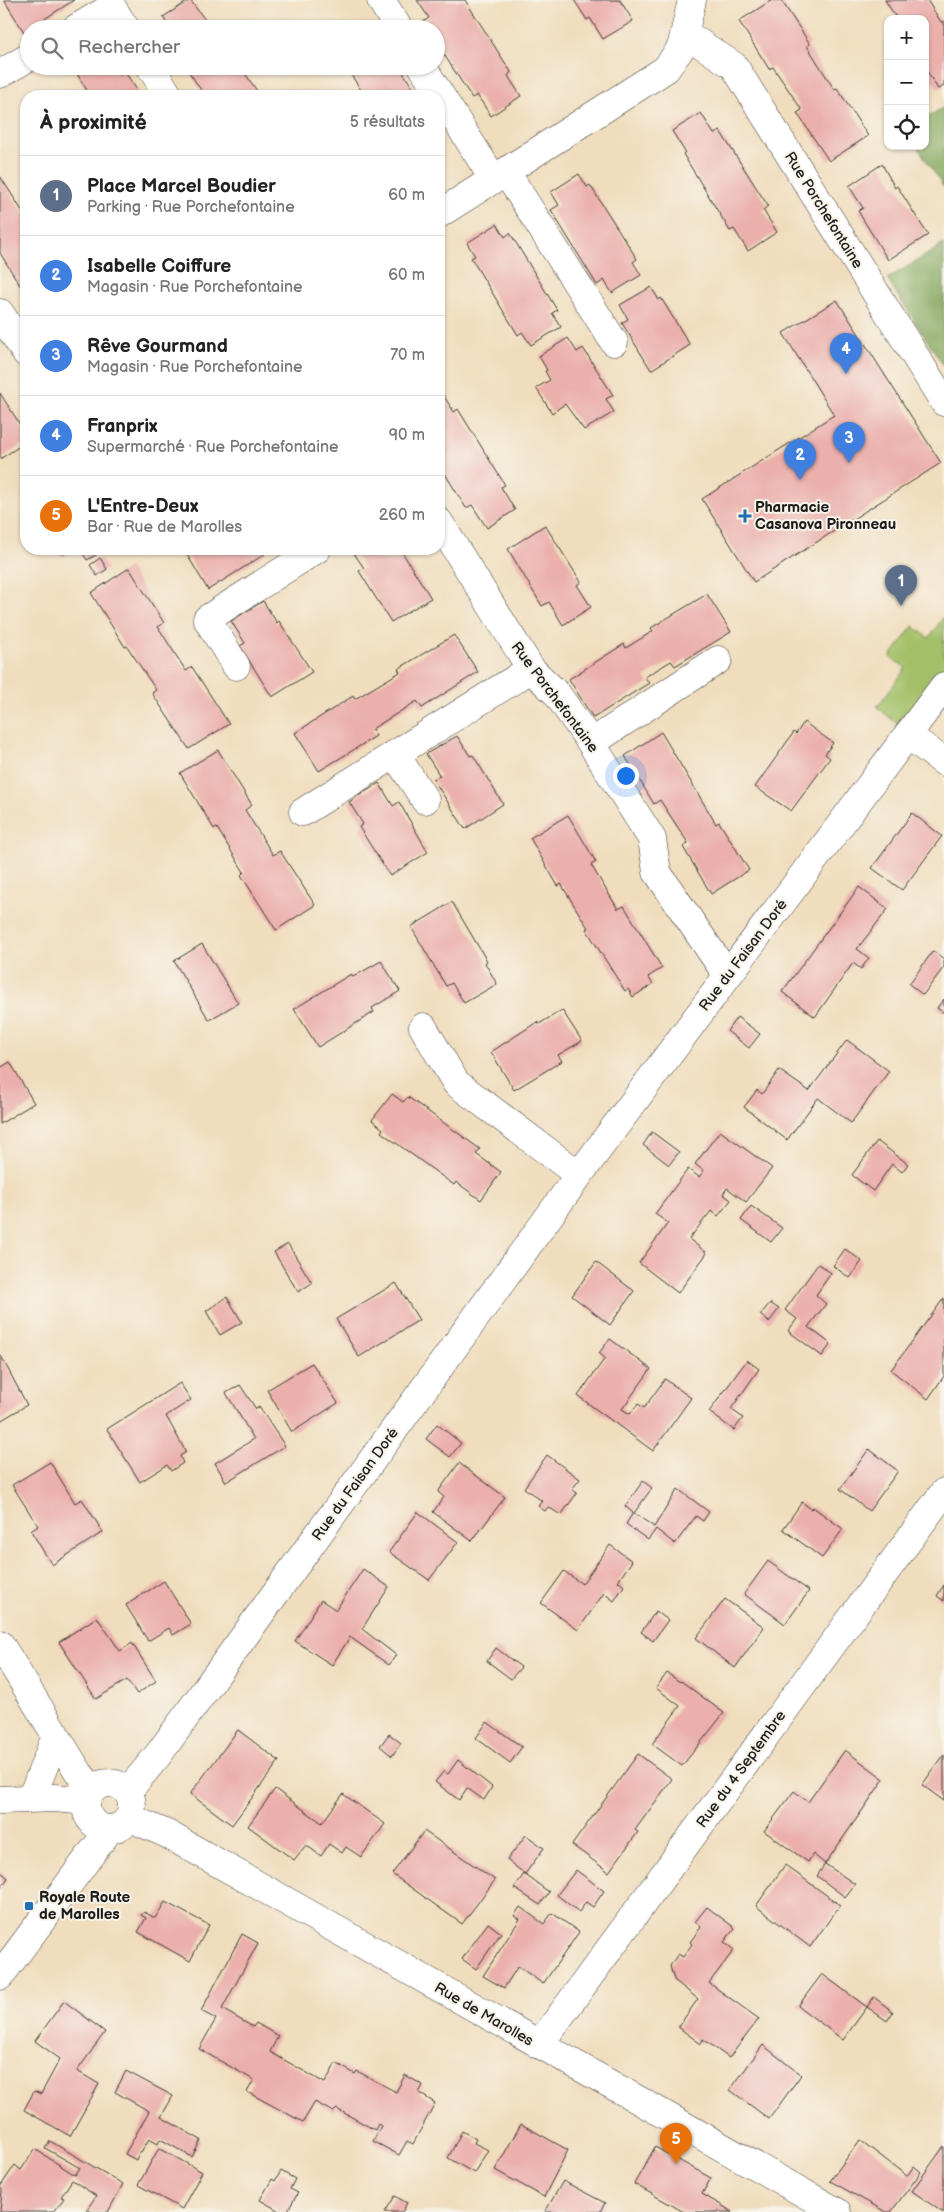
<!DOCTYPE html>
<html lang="fr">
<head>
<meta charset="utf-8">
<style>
	body { margin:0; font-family:"Balsamiq Sans",sans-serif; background:#f6f6f6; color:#222 }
	.controls { position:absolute; right:15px; top:15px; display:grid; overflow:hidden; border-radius:10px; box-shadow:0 1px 4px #0004 }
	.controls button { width:45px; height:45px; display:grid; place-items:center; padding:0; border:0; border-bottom:1px solid #e0e0e0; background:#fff; color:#222; font:25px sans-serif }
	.you { position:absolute; left:625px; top:775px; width:18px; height:18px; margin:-12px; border:4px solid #fff; border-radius:50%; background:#1a73e8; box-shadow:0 0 0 8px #1a73e833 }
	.badge { display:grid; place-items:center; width:32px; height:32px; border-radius:50%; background:#7c3aed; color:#fff; font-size:16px; font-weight:700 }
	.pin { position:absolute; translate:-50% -41px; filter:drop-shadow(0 1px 2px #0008) }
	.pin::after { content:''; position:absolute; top:26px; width:18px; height:15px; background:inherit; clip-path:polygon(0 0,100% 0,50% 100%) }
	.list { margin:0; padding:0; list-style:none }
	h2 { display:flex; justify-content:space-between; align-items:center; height:65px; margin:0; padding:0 20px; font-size:21px }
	h2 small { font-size:16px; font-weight:400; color:#767676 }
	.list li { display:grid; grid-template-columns:32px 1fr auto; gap:15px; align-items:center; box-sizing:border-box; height:80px; padding:0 20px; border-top:1px solid #e0e0e0 }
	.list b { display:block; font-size:19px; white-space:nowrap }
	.list p { margin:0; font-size:16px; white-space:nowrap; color:#767676 }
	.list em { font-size:16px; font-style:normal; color:#767676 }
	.icon { flex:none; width:28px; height:28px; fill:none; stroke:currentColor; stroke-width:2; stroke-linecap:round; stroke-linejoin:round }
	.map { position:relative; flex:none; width:944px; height:2212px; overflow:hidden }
	.search { position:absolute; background:#fff; box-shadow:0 1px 4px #0004; left:20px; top:20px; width:425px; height:55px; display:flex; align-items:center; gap:12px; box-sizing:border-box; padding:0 18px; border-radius:28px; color:#767676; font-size:19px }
	.panel { position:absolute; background:#fff; box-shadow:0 1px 4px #0004; left:20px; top:90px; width:425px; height:465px; border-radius:20px }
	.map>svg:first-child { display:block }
	.green { fill:#a3c067; stroke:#606e42 }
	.forest { fill:#82a65c; stroke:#4f613c }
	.building { fill:#ebafac }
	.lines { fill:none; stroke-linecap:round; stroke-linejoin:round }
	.minor-casing { stroke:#3c3934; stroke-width:29 }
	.minor { stroke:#fff; stroke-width:28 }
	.poi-dot { fill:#1f6fb2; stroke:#f7f3e8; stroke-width:2 }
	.labels { text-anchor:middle; stroke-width:4; stroke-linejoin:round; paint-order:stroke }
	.street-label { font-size:15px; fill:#1c1c1c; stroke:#f7f3e8 }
	.poi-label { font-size:15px; font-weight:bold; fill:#1c1c1c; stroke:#f7f3e8; text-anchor:start }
</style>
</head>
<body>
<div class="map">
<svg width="944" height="2212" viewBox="0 0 944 2212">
	<rect width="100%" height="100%" fill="#f7f3e8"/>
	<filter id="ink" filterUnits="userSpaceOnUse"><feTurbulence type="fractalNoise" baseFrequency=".02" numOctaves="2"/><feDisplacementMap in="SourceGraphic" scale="10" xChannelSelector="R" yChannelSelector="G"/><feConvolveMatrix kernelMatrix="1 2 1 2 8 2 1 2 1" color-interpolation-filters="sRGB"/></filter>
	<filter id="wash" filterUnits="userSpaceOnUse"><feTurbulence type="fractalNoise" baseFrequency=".0096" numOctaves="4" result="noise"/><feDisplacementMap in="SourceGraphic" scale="20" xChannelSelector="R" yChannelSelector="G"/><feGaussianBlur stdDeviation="1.12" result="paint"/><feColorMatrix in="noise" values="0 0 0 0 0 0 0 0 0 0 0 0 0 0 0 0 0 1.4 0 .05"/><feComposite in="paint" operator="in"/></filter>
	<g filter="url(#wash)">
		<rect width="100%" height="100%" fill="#f0ddbd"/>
		<!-- green -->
		<path class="green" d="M944,616V666L900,726L877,707L906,668L890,657L913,626L929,638Z"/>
		<!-- forest -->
		<path class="forest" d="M944,107V188L917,146H925V118Z
			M944,244V366L887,279Z"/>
		<g id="blocks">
			<!-- building -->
			<path class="building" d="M4,0H74L24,32Z
				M190,0L206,21L209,19L216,29H170L163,17Z
				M417,0H465L511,72L508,76L521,96L491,116L477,95L472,98L436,42V29H428L423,22L429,18Z
				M574,0H620L633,21L603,39L590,18L587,20Z
				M772,0H781L810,44L807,46L834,89L837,88L868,136L829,161L797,113L802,110L773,67L769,69L739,21Z
				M885,0H927L941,22L944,21V86L938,89L925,68V19H897Z
				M85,66H115L120,75L125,72L141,96H87L89,94L76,72Z
				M185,66H240L259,94L255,96H205Z
				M350,66H399L418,96H365L347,69Z
				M701,113L714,134L720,131L768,206L763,210L777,232L748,251L734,229L730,231L683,154L685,152L672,131Z
				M882,164L895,188L897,186L928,235L888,260L858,211L863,208L849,186Z
				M579,174L587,187L590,185L637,259L633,262L641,275L612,293L604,280L597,285L551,210L559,205L551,192Z
				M0,176L26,217V284L21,287L0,253Z
				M497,224L505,237L510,233L557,310L552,313L561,327L531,345L522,332L518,335L471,258L475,256L467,243Z
				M651,287L659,300L661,298L690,345L651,370L622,323L628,319L620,305Z
				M837,300L941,463L754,582L702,499L834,415L783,333Z
				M568,338L577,352L583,348L613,395L606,399L614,412L584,430L565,404L552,413L536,388L550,380L545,371L547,370L539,356Z
				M440,390L454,412L458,409L505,485L501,487L515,510L487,528L472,505L466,508L439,464Z
				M0,393L26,434V442L0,459Z
				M545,525L581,582L577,585L591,607L563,625L549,602L542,606L508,549Z
				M55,549H72L64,554L57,552Z
				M80,549H106L87,560Z
				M188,549H261L265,554L208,590L185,551Z
				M351,549H400L431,598L391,622L359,571L364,568Z
				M100,558L107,569L97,576L90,565Z
				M129,568L164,623L158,627L186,671L192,667L229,724L189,749L152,693L156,690L127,646L125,647L91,593Z
				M707,594L731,632L675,666L671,661L645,677L649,683L593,718L569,679L624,644L626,648L653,631L651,628Z
				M263,601L277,623L279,621L312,672L272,697L240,646L245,643L231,621Z
				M454,635L478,672L422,708L417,701L372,729L376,736L319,771L295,733L353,696L355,699L400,672L398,669Z
				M804,722L833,743L825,754L830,758L791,811L755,787L794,732L796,734Z
				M661,732L716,824L719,822L749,870L711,894L683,847L688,843L660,800L654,804L625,756Z
				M457,736L470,756L473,755L503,804L465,829L433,779L440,776L426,754Z
				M218,750L252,805L245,810L273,855L280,851L315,905L276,930L241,875L244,872L217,828L214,829L180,773Z
				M379,783L393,806L399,802L428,852L390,876L359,827L363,824L349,802Z
				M912,813L942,836L902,890L872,868Z
				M568,815L596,862L591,865L618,909L624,906L662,968L648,977L653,984L633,997L628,989L625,991L586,929L588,928L561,884L558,886L530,838Z
				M859,887L888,909L857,949L869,958L861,969L853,963L815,1017L782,992Z
				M452,902L487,961L485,963L497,984L464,1003L452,983L446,986L411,927Z
				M202,944L238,1003L209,1020L174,961Z
				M933,951L944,959V967L923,995L909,984Z
				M381,961L400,991L372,1008L374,1012L318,1047L294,1009L351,974L353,977Z
				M944,999V1013L937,1008Z
				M562,1010L582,1041L558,1055L562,1061L514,1090L491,1052L537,1022L539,1024Z
				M737,1017L760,1034L749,1048L727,1031Z
				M847,1040L889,1071L851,1123L818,1098L787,1140L744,1107L757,1090L762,1094L779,1070L809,1091Z
				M10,1062L34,1103L0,1124V1068Z
				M392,1094L403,1102L408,1097L480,1149L476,1154L501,1172L481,1200L456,1182L454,1185L381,1132L383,1129L372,1120Z
				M720,1131L772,1168L746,1202L727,1188L723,1194L731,1200L718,1216L711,1211L689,1239L707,1253L678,1293L639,1263L668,1223L655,1214L688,1169L699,1177L704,1171L695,1164Z
				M652,1132L679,1152L669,1165L643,1145Z
				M877,1141L908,1164L902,1172L892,1164L873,1191L852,1175Z
				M751,1206L782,1228L771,1242L741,1220Z
				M288,1244L312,1283L298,1292L274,1252Z
				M845,1249L862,1261L850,1278L833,1266Z
				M596,1262L634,1291L610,1325L572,1296Z
				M818,1264L831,1273L816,1295L826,1304L808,1327L831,1344L822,1356L788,1331L797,1319L785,1310Z
				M396,1283L419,1320L359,1357L336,1319Z
				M227,1297L242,1322L220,1335L206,1311Z
				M944,1298V1376L928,1399L891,1370Z
				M770,1303L779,1309L769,1322L760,1315Z
				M610,1339L651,1369L622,1409L630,1414L638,1404L644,1408L665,1379L691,1398L653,1451L578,1396L605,1358L599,1353Z
				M0,1354L27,1405L0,1421Z
				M747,1360L759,1369L731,1409L743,1418L734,1430L709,1412Z
				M312,1363L338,1403L292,1432L267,1390Z
				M180,1383L191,1400L166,1416L186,1452L180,1456L183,1463L171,1471L167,1465L140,1482L107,1429Z
				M240,1385L256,1409L259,1407L285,1446L226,1482L215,1463L254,1439L226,1393Z
				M437,1424L461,1443L450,1457L426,1439Z
				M869,1449L898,1471L869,1511L840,1489Z
				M547,1455L580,1479L572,1489L577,1493L561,1515L548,1507L545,1511L538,1506L542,1501L524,1488Z
				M50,1462L75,1503L82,1499L103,1532L52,1565L31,1531L38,1526L12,1485Z
				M459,1463L505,1497L472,1541L433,1512L444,1497L438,1492Z
				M643,1481L652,1488L634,1513L654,1527L678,1489L709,1512L703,1521L696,1516L675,1544L656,1529L648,1540L626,1524L633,1513L625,1506Z
				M802,1502L811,1509L813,1507L843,1529L822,1558L783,1529Z
				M418,1512L458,1542L429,1580L389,1552Z
				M610,1545L632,1561L618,1581L624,1586L614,1601L604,1593L578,1630L541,1603L564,1571L582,1584Z
				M768,1561L809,1591L785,1624L744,1594Z
				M363,1569L389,1587L362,1629L396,1655L389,1665L350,1637L332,1665L295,1641L321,1600L336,1610Z
				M164,1581L191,1624L173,1635L169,1628L148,1641L126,1605Z
				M944,1585V1601L937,1596Z
				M725,1599L764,1627L735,1668L696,1638Z
				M656,1611L668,1620L653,1641L641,1632Z
				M97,1617L120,1651L132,1643L156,1681L137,1694L127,1680L96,1699L59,1642Z
				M496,1648L521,1667L511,1679L487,1661Z
				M667,1673L680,1682L681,1681L724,1713L682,1766L652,1744L680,1706L656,1688Z
				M487,1722L522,1747L510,1763L476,1738Z
				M238,1730L279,1761L232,1825L190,1794Z
				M389,1734L401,1743L392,1756L380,1746Z
				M845,1750L884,1779L825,1864L855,1884L845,1897L817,1876L825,1864L813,1854L808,1862L764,1831L794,1791L808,1802Z
				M638,1754L672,1779L635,1830L638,1832L609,1872L572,1845Z
				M944,1755V1801L922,1785Z
				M458,1760L492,1787L484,1800L467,1788L459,1800L435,1782L444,1771L448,1774Z
				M275,1789L322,1823L343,1794L385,1824L361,1857L346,1847L342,1853L329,1844L321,1856L306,1845L294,1860L248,1826Z
				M424,1831L495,1880L462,1924L392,1874Z
				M526,1835L544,1848L525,1874L507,1860Z
				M785,1865L840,1905L810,1947L756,1906Z
				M576,1870L604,1891L593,1907L586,1902L579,1912L557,1895Z
				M0,1871L8,1878L0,1889Z
				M524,1874L549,1892L540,1905L514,1888Z
				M165,1902L209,1925L190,1961L138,1932L146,1918L141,1915L144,1912L155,1918Z
				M520,1907L544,1924L552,1913L579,1932L543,1984L518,1966L504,1988L483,1976L520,1919L514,1916Z
				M707,1907L735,1928L724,1942L734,1950L709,1983L759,2019L729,2058L703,2039L701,2044L678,2027L698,1999L674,1980L670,1966L678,1954L683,1957L692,1944L690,1942L701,1927L695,1922Z
				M488,1923L501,1933L476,1969L462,1959Z
				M242,1934L258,1943L222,2009L253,2027L256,2023L278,2036L270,2052L325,2083L336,2063L355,2074L357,2071L396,2092L405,2075L423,2085L419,2093L435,2103L413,2144L407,2141L399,2155L373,2141L381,2126L378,2124L375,2130L337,2109L333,2112L315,2102L303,2122L247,2092L254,2080L199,2049L216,2019L201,2011Z
				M822,1974L867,2007L843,2040L798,2006Z
				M874,1997L893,2012L887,2021L867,2007Z
				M64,2001L105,2032L77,2071L99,2084L70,2136L24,2110L34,2091L41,2094L60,2059L35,2041Z
				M763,2045L801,2075L769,2119L730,2090Z
				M126,2071L173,2096L161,2117L201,2140L192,2157L160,2139L158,2144L149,2139L136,2160L125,2154L149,2111L115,2092Z
				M521,2124L568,2150L544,2197L495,2170Z
				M462,2131L476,2139L474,2143L488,2150L474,2173L448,2158Z
				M860,2140L907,2176L914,2166L921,2172L891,2212H886L830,2181Z
				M50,2141L123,2184L108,2212H92L87,2209L96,2196L72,2180L61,2197L64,2198L54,2212H0L2,2190L0,2187L15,2165L21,2170L35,2149L75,2175L80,2168L45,2148Z
				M944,2146V2212H942L912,2191Z
				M655,2147L711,2178L702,2194L733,2212H684L634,2184Z
				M159,2148L202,2172L182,2209L138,2185Z
				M281,2171L295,2179L290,2189L298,2193L287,2212H281L260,2200L272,2179L275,2181Z
				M563,2181L605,2203L600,2212H545Z
				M395,2196L407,2203L402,2212H385Z"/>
		</g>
	</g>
	<g filter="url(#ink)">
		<use href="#blocks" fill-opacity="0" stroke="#3c3934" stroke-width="1"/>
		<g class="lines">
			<!-- minor casing -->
			<g class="minor-casing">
				<path id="minor" d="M381,0L399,29
					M75,29L112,7L126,29
					M686,34L734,66L944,402
					M150,66L169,96
					M422,66L494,180
					M0,74L29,57
					M506,172L614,342
					M439,214L666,69L681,48L692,0
					M0,313L26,353
					M439,522L531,669L557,694L591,743L652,839L657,872L727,975
					M236,666L207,619L317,549
					M908,735L944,762
					M591,743L718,660
					M395,754L425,800
					M303,812L531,669
					M423,1027L456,1083L579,1175
					M0,1644L79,1773L92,1789
					M86 1806a23 23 0 1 1 46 0a23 23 0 1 1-46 0Z
					M128,1791L158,1755L579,1175L944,686
					M31,1799L56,1736
					M0,1800L55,1798L86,1801
					M130,1818L167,1834L837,2212
					M0,1976L109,1830
					M539,2045L944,1492"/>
			</g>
			<!-- minor -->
			<use href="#minor" class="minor"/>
		</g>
	</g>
	<!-- markers -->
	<g class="poi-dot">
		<path d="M742.5 508.5h5v5h5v5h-5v5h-5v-5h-5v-5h5z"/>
		<rect x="24" y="1901" width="10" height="10" rx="2.5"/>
	</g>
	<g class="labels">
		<!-- street labels -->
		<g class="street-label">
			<text transform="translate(824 210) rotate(58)" y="5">Rue Porchefontaine</text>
			<text transform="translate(555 697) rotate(53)" y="5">Rue Porchefontaine</text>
			<text transform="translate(743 955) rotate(-53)" y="5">Rue du Faisan Doré</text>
			<text transform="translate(355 1484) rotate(-54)" y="5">Rue du Faisan Doré</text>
			<text transform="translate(741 1769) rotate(-54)" y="5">Rue du 4 Septembre</text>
			<text transform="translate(484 2014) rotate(30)" y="5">Rue de Marolles</text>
		</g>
		<!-- poi labels -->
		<g class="poi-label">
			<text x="755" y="512">Pharmacie<tspan x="755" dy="17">Casanova Pironneau</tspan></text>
			<text x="39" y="1902">Royale Route<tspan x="39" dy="17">de Marolles</tspan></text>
		</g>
	</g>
</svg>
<div class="controls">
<button>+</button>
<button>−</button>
<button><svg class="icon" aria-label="locate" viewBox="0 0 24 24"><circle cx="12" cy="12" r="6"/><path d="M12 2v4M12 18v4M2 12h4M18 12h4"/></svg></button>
</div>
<div class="you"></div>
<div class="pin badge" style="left:901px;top:606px;background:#5c6f8a">1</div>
<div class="pin badge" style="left:800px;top:480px;background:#3f7fe0">2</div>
<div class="pin badge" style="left:849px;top:463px;background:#3f7fe0">3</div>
<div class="pin badge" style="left:846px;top:374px;background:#3f7fe0">4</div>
<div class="pin badge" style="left:676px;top:2164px;background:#e8710a">5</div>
<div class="search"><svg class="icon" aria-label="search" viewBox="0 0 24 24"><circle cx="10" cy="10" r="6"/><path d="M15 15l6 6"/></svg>Rechercher</div>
<section class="panel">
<h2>À proximité<small>5 résultats</small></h2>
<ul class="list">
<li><span class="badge" style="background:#5c6f8a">1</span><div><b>Place Marcel Boudier</b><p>Parking · Rue Porchefontaine</p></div><em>60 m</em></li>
<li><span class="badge" style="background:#3f7fe0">2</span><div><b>Isabelle Coiffure</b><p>Magasin · Rue Porchefontaine</p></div><em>60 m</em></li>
<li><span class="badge" style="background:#3f7fe0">3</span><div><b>Rêve Gourmand</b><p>Magasin · Rue Porchefontaine</p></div><em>70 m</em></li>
<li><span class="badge" style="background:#3f7fe0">4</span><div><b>Franprix</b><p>Supermarché · Rue Porchefontaine</p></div><em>90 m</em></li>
<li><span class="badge" style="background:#e8710a">5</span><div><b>L'Entre-Deux</b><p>Bar · Rue de Marolles</p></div><em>260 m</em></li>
</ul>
</section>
</div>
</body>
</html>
